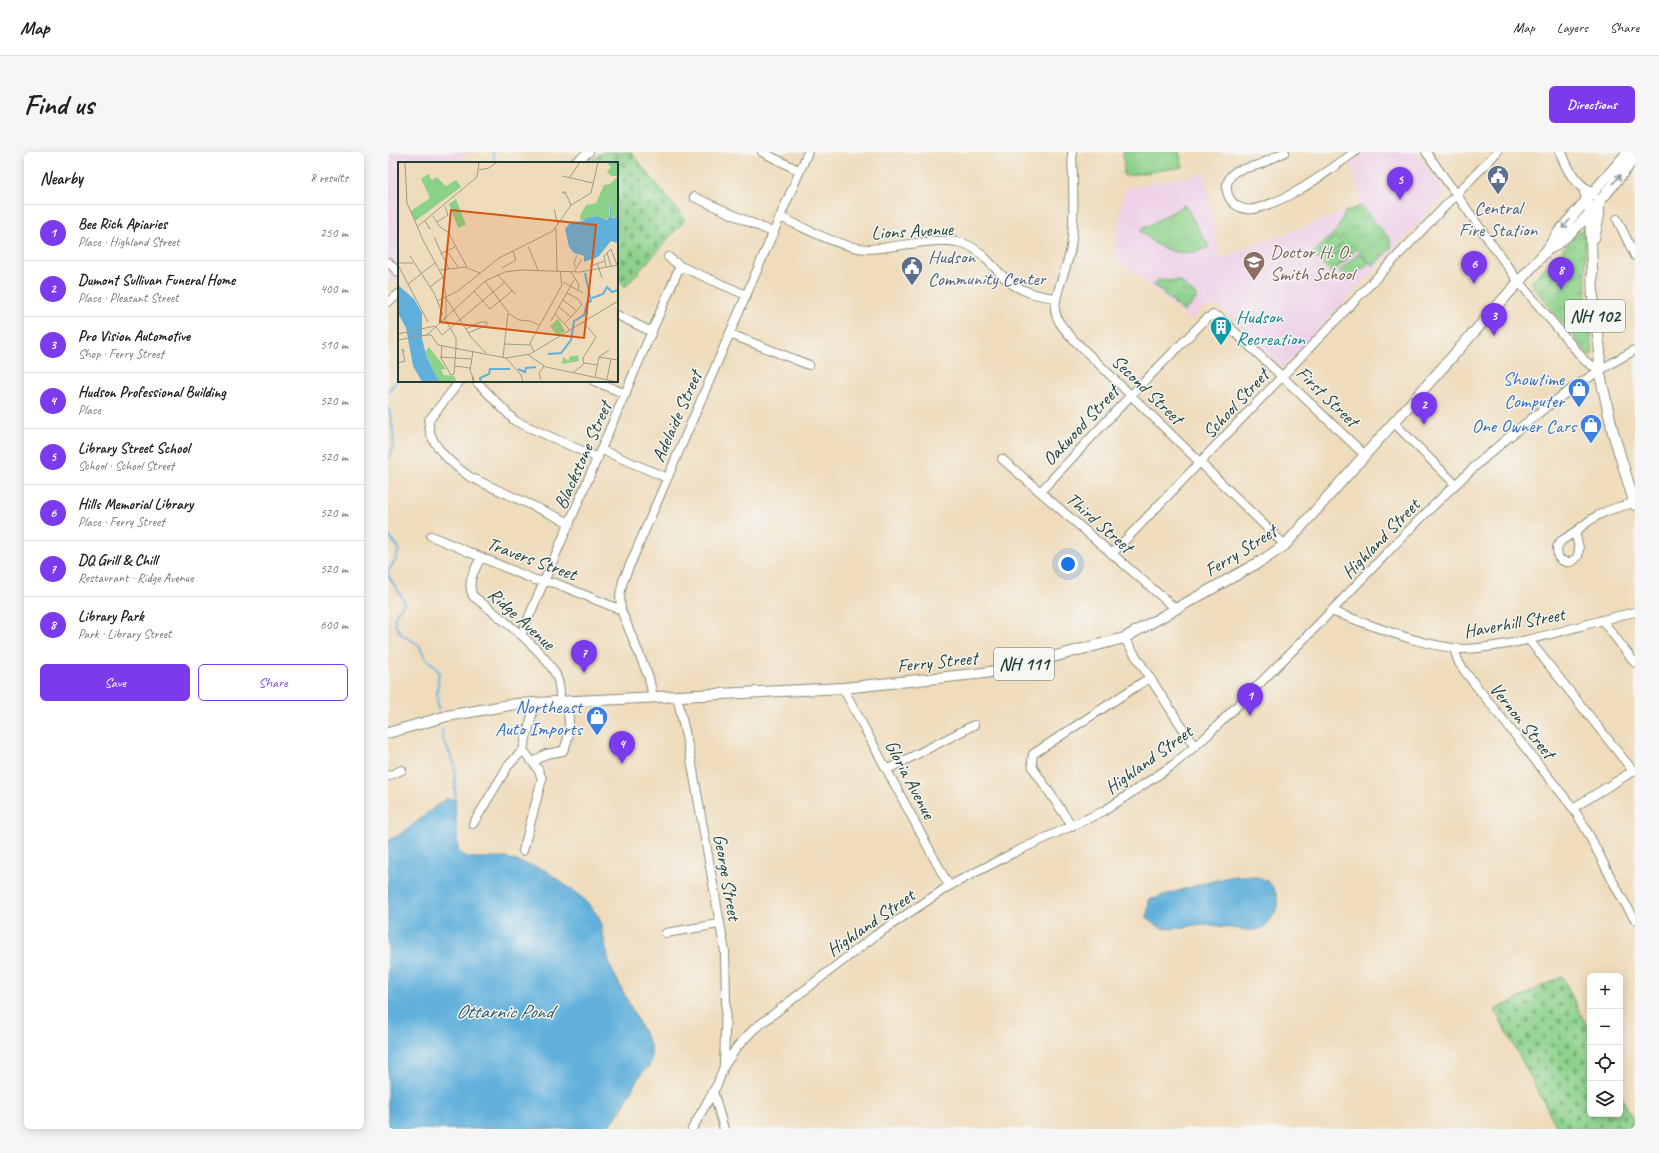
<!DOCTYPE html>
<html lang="en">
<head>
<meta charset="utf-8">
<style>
	body { margin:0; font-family:Caveat,sans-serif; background:#f6f6f6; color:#202124 }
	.controls { position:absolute; right:12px; bottom:12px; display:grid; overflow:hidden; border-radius:6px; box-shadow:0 2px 10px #0003 }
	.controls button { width:36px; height:36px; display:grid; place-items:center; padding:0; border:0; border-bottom:1px solid #e0e0e0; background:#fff; color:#202124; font:20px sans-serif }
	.you { position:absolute; left:680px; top:412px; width:14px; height:14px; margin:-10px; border:3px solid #fff; border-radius:50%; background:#1a73e8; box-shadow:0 0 0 6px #1a73e833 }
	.badge { display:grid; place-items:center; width:26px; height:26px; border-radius:50%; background:#7c3aed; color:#fff; font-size:13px; font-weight:700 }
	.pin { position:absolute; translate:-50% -33px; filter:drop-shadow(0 1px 2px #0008) }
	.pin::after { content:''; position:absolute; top:21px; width:14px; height:12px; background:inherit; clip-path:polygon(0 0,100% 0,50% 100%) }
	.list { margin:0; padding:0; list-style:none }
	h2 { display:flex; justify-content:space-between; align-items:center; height:52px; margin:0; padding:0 16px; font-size:17px }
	h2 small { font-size:13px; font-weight:400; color:#757577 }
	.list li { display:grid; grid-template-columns:26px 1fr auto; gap:12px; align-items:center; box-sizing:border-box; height:56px; padding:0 16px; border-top:1px solid #e0e0e0 }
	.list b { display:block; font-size:15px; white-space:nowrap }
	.list p { margin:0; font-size:13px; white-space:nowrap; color:#757577 }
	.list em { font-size:13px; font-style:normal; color:#757577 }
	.actions { display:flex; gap:8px; padding:12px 16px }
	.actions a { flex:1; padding:9px 0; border:1px solid #7c3aed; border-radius:6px; text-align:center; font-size:14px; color:#7c3aed }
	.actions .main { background:#7c3aed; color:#fff }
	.icon { flex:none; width:22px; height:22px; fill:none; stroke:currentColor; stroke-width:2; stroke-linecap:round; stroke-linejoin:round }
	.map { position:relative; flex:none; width:1247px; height:977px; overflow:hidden; border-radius:6px }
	header { display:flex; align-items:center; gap:24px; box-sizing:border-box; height:56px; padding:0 20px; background:#fff; border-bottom:1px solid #e0e0e0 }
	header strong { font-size:19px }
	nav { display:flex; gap:22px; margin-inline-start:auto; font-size:14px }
	.intro { display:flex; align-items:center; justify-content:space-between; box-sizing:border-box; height:96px; padding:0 24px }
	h1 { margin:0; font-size:28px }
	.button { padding:10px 18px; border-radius:6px; background:#7c3aed; color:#fff; font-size:14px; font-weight:700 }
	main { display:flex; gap:24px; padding:0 24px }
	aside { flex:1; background:#fff; border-radius:6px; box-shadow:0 2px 10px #0003 }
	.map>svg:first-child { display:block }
	.built { fill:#eed0e7 }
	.cemetery { fill:url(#cemetery-stones); stroke:#56875f }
	.park { fill:url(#park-crowns); stroke:#56875f }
	.pitch { fill:#8cd18a; stroke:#56875f }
	.water { fill:#61b0db; stroke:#407688 }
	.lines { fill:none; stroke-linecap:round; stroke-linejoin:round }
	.stream { stroke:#61b0db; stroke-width:2 }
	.minor-casing { stroke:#878c78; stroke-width:10 }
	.major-casing { stroke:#878c78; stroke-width:12 }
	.minor { stroke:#fff; stroke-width:8 }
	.major { stroke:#fff; stroke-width:10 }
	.oneway { stroke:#8f9e9a }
	.labels { text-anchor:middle; stroke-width:3; stroke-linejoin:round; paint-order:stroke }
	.shield { fill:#f6f6f2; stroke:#60746d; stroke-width:1 }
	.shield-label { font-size:18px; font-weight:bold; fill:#1f3d34 }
	.service-label { font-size:19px; fill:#4e5e75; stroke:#f6f6f2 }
	.street-label { font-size:19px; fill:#1f3d34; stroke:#f6f6f2 }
	.education-label { font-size:19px; fill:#785e54; stroke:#f6f6f2; text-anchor:start }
	.culture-label { font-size:19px; fill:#0d838f; stroke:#f6f6f2; text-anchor:start }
	.shop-label { font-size:19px; fill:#366cbe; stroke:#f6f6f2; text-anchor:end }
	.water-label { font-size:20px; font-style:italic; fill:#305a5e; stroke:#f6f6f2 }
	.inset-river { fill:none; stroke:#61b0db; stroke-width:2 }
	.inset-road { fill:none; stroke:#9c9c86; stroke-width:1 }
	.view { fill:#d45610; fill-opacity:0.15; stroke:#d45610; stroke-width:2 }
	.inset-edge { fill:none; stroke:#1f3d34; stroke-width:2 }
</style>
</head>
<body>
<header>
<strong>Map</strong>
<nav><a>Map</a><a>Layers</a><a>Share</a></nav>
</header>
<div class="intro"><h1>Find us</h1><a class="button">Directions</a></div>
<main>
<aside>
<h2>Nearby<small>8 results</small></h2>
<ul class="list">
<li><span class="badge">1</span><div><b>Bee Rich Apiaries</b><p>Place · Highland Street</p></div><em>250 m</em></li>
<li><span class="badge">2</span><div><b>Dumont Sullivan Funeral Home</b><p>Place · Pleasant Street</p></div><em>400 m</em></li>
<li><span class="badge">3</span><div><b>Pro Vision Automotive</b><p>Shop · Ferry Street</p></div><em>510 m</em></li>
<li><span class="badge">4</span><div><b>Hudson Professional Building</b><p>Place</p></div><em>520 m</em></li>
<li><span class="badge">5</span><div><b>Library Street School</b><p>School · School Street</p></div><em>520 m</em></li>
<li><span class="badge">6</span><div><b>Hills Memorial Library</b><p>Place · Ferry Street</p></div><em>520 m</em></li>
<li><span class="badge">7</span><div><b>DQ Grill &amp; Chill</b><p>Restaurant · Ridge Avenue</p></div><em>520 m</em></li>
<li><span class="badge">8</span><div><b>Library Park</b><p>Park · Library Street</p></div><em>600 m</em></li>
</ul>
<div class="actions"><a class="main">Save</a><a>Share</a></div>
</aside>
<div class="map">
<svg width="1247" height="977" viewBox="0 0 1247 977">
	<defs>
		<pattern id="cemetery-stones" width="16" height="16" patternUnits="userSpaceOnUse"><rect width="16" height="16" fill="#8cd18a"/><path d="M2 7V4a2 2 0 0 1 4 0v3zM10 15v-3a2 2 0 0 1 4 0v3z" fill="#72ab72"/></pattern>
		<pattern id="park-crowns" width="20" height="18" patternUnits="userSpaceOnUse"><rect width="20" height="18" fill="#8cd18a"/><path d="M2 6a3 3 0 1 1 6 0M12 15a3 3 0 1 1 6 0" fill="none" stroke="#72ab72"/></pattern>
	</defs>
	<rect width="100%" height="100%" fill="#f6f6f2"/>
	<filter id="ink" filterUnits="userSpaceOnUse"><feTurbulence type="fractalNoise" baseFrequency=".025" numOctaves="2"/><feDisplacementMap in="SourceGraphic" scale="8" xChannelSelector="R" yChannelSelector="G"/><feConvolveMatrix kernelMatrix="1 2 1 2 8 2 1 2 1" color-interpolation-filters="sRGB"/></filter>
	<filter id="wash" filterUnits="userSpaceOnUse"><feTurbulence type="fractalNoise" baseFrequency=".012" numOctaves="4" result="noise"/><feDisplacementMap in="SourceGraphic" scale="16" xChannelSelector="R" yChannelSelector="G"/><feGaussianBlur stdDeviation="0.9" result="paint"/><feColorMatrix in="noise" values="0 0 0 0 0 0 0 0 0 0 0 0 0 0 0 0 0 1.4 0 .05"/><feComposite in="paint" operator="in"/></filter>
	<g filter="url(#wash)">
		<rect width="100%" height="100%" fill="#efdcbc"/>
		<!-- built -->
		<path class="built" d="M0,0H79L71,11H11V125L0,133Z
			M977,0H1028L1058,42L895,215L830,154H818L802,168L726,104L736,37L817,21L832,106L972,54L970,38L962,11Z"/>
		<!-- cemetery -->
		<path class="cemetery" d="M215,0H243L297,68L237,135L229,124V11H201Z
			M1174,824L1202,881V962H1232V942L1247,972V977H1170L1107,858Z"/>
		<!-- park -->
		<path class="park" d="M973,54L1002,87L1003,96L985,114L969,97L944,122L924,102L949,78L957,60Z
			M1197,74L1198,142L1205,201L1203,203L1199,201L1144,133L1143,130Z
			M770,128L792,129L810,145L796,160L766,133Z"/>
		<!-- pitch -->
		<path class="pitch" d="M735,0H791L795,15L736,24Z
			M797,53L821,95C795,107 770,99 752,78Z
			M947,84L954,91L938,107L931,101Z
			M956,94L963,101L946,117L940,110Z
			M971,101L981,111L961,129L951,119Z"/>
		<!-- water -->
		<path class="water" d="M58,647H67L70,699L80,706H119L157,718L197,748L211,765L222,814L263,895C263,902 264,908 261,914C258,918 253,921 251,925C239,944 234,962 217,977H0V689C22,679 38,660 58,647Z
			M846,724C857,724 872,723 881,731C897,746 888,768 872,777C865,781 828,773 817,772C804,772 788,779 774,776C768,774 764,770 759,766L761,748L813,732Z"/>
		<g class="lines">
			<!-- stream -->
			<path class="stream" d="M105,0L107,11
				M0,240L11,226
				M0,256C4,269 10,295 0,306
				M0,383L11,396L8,407L0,419
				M0,421L1,425L17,450L7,463V472L13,482L31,493L38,507L47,514L51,520L49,542L50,558
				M54,577L55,587L67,613V647"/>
		</g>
	</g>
	<g filter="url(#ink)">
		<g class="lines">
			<!-- minor casing -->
			<g class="minor-casing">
				<path id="minor" d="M374,0L412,19
					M684,0C685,31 687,64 683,95C680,115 667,139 667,157C668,170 678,179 686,188L897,393
					M897,0L873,12L848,19C827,35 845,64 870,56C909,44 934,23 967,0
					M1038,0L1130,129L1197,209L1211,218
					M186,11L201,0
					M306,45L386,81
					M392,65C417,76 454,97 481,97C510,96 546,84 574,91C593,96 604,115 618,127C632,140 650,144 668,146
					M1229,67L1247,104
					M280,105L292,114L358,143
					M0,110L11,121
					M0,150L11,142
					M229,163L264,180
					M342,182L421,213
					M72,229L41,268C38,291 65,313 82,325L182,371
					M88,229L127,269L210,306
					M206,229L238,242
					M1006,271L1067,332
					M214,298L279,326
					M614,307L788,457
					M652,340L743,243L819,166L825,163L831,165L977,303
					M1187,380L1191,396L1190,404C1184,412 1176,412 1170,405L1169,395L1173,389Z
					M1187,380C1208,362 1220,357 1246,351
					M43,384L147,428L167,431L233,458
					M724,402L1109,0
					M93,405C87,418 78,430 85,444C109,463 155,497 168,523C172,532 172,540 172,550
					M943,459C984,473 1034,495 1077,497C1135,494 1190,473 1247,460
					M1214,468L1247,511
					M133,483L292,114
					M736,486L807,595
					M1141,488L1245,619
					M1066,497L1071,511L1078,521L1185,656C1209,692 1223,733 1247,767
					M455,536L561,734
					M289,544L303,607L337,800L338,851L336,913
					M265,545L261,526L233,458L232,443L235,429L420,0
					M145,610L158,602L175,599C184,583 181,568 179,550
					M500,617L586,573
					M0,624L14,618
					M1185,656L1247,618
					M85,672L120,614L135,598L147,551
					M684,674L645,616L644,609L645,602L761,526
					M135,699L154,627L150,617L135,598
					M278,781L331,772
					M325,939L336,977
					M304,977L330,931L336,914L349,895L366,877L488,783L561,734L625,701L716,659L785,613L820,583C864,539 909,495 952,450C1041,356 1132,260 1247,198"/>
			</g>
			<!-- major casing -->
			<g class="major-casing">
				<path id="major" d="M1173,0C1178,15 1186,31 1201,39
					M1196,36L1202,59L1205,146L1212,199L1211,218L1225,280L1247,353
					M1206,86L1211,64V48
					M1163,96C1194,77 1223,34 1247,6
					M0,581L59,564L128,552L455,536L596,521L619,517L736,486L875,408L897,393L1159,98L1170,81L1240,0"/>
			</g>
			<!-- minor -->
			<use href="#minor" class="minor"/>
			<!-- major -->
			<use href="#major" class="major"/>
		</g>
		<!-- one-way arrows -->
		<defs><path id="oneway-shaft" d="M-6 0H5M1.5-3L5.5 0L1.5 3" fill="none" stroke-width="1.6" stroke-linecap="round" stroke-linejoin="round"/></defs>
		<g class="oneway">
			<use href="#oneway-shaft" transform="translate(1229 27) rotate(-49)"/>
			<use href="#oneway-shaft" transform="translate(1178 72) rotate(130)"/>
		</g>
	</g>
	<!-- icons -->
	<defs>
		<g id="civic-pin" transform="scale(1.15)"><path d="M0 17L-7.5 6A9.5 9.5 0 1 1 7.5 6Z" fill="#5c6f8a" stroke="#f6f6f2"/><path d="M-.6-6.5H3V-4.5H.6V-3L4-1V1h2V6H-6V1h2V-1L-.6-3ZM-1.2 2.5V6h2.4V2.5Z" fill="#fff"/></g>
		<g id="school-pin" transform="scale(1.15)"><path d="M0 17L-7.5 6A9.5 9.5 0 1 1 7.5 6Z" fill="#8d6e63" stroke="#f6f6f2"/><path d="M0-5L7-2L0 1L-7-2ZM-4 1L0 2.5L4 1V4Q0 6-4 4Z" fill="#fff"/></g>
		<g id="building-pin" transform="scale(1.15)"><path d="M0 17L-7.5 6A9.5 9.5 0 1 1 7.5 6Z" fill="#0f9aa8" stroke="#f6f6f2"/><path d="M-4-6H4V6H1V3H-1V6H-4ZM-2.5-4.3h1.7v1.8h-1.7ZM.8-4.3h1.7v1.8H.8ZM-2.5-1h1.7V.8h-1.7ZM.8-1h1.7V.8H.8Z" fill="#fff"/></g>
		<g id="shop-pin" transform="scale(1.15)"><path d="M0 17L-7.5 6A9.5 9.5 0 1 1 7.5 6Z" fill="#3f7fe0" stroke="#f6f6f2"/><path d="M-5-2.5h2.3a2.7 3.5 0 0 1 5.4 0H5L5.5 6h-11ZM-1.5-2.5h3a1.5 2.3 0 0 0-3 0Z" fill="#fff"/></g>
	</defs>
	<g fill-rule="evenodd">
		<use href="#civic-pin" x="1110" y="24"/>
		<use href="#school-pin" x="866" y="110"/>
		<use href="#civic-pin" x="524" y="115"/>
		<use href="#building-pin" x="833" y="175"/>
		<use href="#shop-pin" x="1191" y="237"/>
		<use href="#shop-pin" x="1203" y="273"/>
		<use href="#shop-pin" x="209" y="565"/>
	</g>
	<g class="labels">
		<!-- shield labels -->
		<g class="shield">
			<rect x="1177" y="148" width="60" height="32" rx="3"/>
			<rect x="606" y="496" width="60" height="32" rx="3"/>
		</g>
		<g class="shield-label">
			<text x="1207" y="170">NH 102</text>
			<text x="636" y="518">NH 111</text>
		</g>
		<!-- service labels -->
		<g class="service-label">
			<text x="1110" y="62">Central<tspan x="1110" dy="22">Fire Station</tspan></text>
			<text x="540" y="111" text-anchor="start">Hudson<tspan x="540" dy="22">Community Center</tspan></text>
		</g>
		<!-- street labels -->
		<g class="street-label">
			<text transform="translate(524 78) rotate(-3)" y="7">Lions Avenue</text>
			<text transform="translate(760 237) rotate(44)" y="7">Second Street</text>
			<text transform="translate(940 244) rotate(44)" y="7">First Street</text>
			<text transform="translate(847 251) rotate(-47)" y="7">School Street</text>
			<text transform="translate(288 264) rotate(-66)" y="7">Adelaide Street</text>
			<text transform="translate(692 273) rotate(-47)" y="7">Oakwood Street</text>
			<text transform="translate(194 303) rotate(-66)" y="7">Blackstone Street</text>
			<text transform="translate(712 370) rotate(41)" y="7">Third Street</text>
			<text transform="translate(992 386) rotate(-46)" y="7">Highland Street</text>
			<text transform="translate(852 398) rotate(-32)" y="7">Ferry Street</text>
			<text transform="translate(144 406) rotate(20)" y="7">Travers Street</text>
			<text transform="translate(134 466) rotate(42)" y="7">Ridge Avenue</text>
			<text transform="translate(1126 470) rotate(-10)" y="7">Haverhill Street</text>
			<text transform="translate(549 509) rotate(-6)" y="7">Ferry Street</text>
			<text transform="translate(1135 568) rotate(51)" y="7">Vernon Street</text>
			<text transform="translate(760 607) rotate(-36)" y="7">Highland Street</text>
			<text transform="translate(523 627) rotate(62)" y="7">Gloria Avenue</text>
			<text transform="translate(340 725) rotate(80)" y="7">George Street</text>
			<text transform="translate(482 770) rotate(-35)" y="7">Highland Street</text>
		</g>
		<!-- education labels -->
		<g class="education-label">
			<text x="882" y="106">Doctor H. O.<tspan x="882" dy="22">Smith School</tspan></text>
		</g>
		<!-- culture labels -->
		<g class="culture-label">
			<text x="848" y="171">Hudson<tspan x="848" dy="22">Recreation</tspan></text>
		</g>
		<!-- shop labels -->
		<g class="shop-label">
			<text x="1176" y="233">Showtime<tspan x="1176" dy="22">Computer</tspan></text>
			<text x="1188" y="280">One Owner Cars</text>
			<text x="194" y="561">Northeast<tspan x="194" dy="22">Auto Imports</tspan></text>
		</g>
		<!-- water labels -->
		<g class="water-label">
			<text x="116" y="866">Ottarnic Pond</text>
		</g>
	</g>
	<!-- overview -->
	<g transform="translate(10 10)">
		<rect width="220" height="220" fill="#efdcbc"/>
		<path d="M209,0H220L219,55H214L212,38L211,56L205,58L197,54L183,59L182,54L188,43L198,41L206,23L212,22L220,14H213L209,10L213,5Z" fill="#8cd18a"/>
		<path d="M30,12L34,18L39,15L48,24L58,18L63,25L17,59L13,49L32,36L23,17ZM58,37L68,63L60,66L51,42ZM160,157L167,169L159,174L152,164Z" fill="#8cd18a"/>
		<path d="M31,185L48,207L43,208L46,213L56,214L59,220H41L27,190Z" fill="#8cd18a"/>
		<path d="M180,193L181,199L164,202L165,195L171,199V195Z" fill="#8cd18a"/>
		<path d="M212,38L214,56L220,55V81L213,79L200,95L186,100V94L176,91L171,85L167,67L173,60L185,59L189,56L198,54L209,58L212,54ZM0,123L16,137L24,151V176L28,193L41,220H24L15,204L8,166L0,151Z" fill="#61b0db"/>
		<path class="inset-river" d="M194,136L205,132L209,125L214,130L220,128M150,192L163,191L173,178L176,159L186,153L189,141L193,139L187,111M120,207L127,210L128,206L138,205M83,220L82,216L91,212L92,207H112"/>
		<path class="inset-road" d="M7,0L9,41L26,80L45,115L48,136V156M81,8L91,6L99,0M164,14L195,21M172,15L182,0M167,32L164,30H167L173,43M156,47L160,63M35,54L42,65L50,70L69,105M27,59L32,67L30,64M39,60L50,53L47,44M19,65L79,15L81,0M158,66L159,109M36,75L51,107M130,84L140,108M49,89L60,105M209,91L213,104M42,92L57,85M12,94L36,131L45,153M0,101H15M199,101L204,116M0,103L30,160M192,104L207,99M177,105L176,101L179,93M208,105L206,94L213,87L219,103M104,106L118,98L115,89M42,108L67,105L82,111M173,110L181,123L180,128M176,110L184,97M100,113L118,133M87,119L110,150M165,120L185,131M10,122L37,101M32,125L45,115M76,129L92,147L115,128M48,136L73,175L88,191M165,138L179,149M39,139L60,129L101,96L155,69L173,43L193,31L200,0M161,145L173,155M110,151L121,158L132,159L141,163M157,152L172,168M46,155L58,176V186M153,159L176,118M185,160L198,175L185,196L186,202M167,161L184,143L180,137L169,131M38,165L44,173L107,120M68,167L82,160H89M70,171L89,163V160M0,172L37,164M29,173H33L40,183L108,196L123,213L125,220M0,178L29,173L87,119L107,110L123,108L182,110L220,103M106,182L132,183M44,184L43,196L53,213L56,212L58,186M136,190L132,181L164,123L162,109M130,193L148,205L219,220M42,195L73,197M105,195L110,151M201,195L220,198M108,196L132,192L220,139M0,201L7,199L4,187L7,190M56,204L72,206M176,210L187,201L199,203M74,214L75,219L76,217L72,209L75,189M197,215L201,195L211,188M209,217L213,197M143,218L141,211L146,204"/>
		<path class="view" d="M53,48L198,63L186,176L42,160Z"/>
		<rect width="220" height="220" class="inset-edge"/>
	</g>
</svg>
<div class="controls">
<button>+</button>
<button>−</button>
<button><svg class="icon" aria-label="locate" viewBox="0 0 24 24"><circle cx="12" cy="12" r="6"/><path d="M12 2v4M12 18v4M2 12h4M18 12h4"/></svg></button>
<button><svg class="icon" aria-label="layers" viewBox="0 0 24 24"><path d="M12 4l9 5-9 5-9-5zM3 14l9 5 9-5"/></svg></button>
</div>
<div class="you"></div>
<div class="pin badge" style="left:862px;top:564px">1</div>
<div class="pin badge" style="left:1036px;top:273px">2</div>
<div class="pin badge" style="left:1106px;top:184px">3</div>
<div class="pin badge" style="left:234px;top:612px">4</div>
<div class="pin badge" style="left:1012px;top:48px">5</div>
<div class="pin badge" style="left:1086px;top:132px">6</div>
<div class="pin badge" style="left:196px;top:521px">7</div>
<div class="pin badge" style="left:1173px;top:138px">8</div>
</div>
</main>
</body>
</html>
